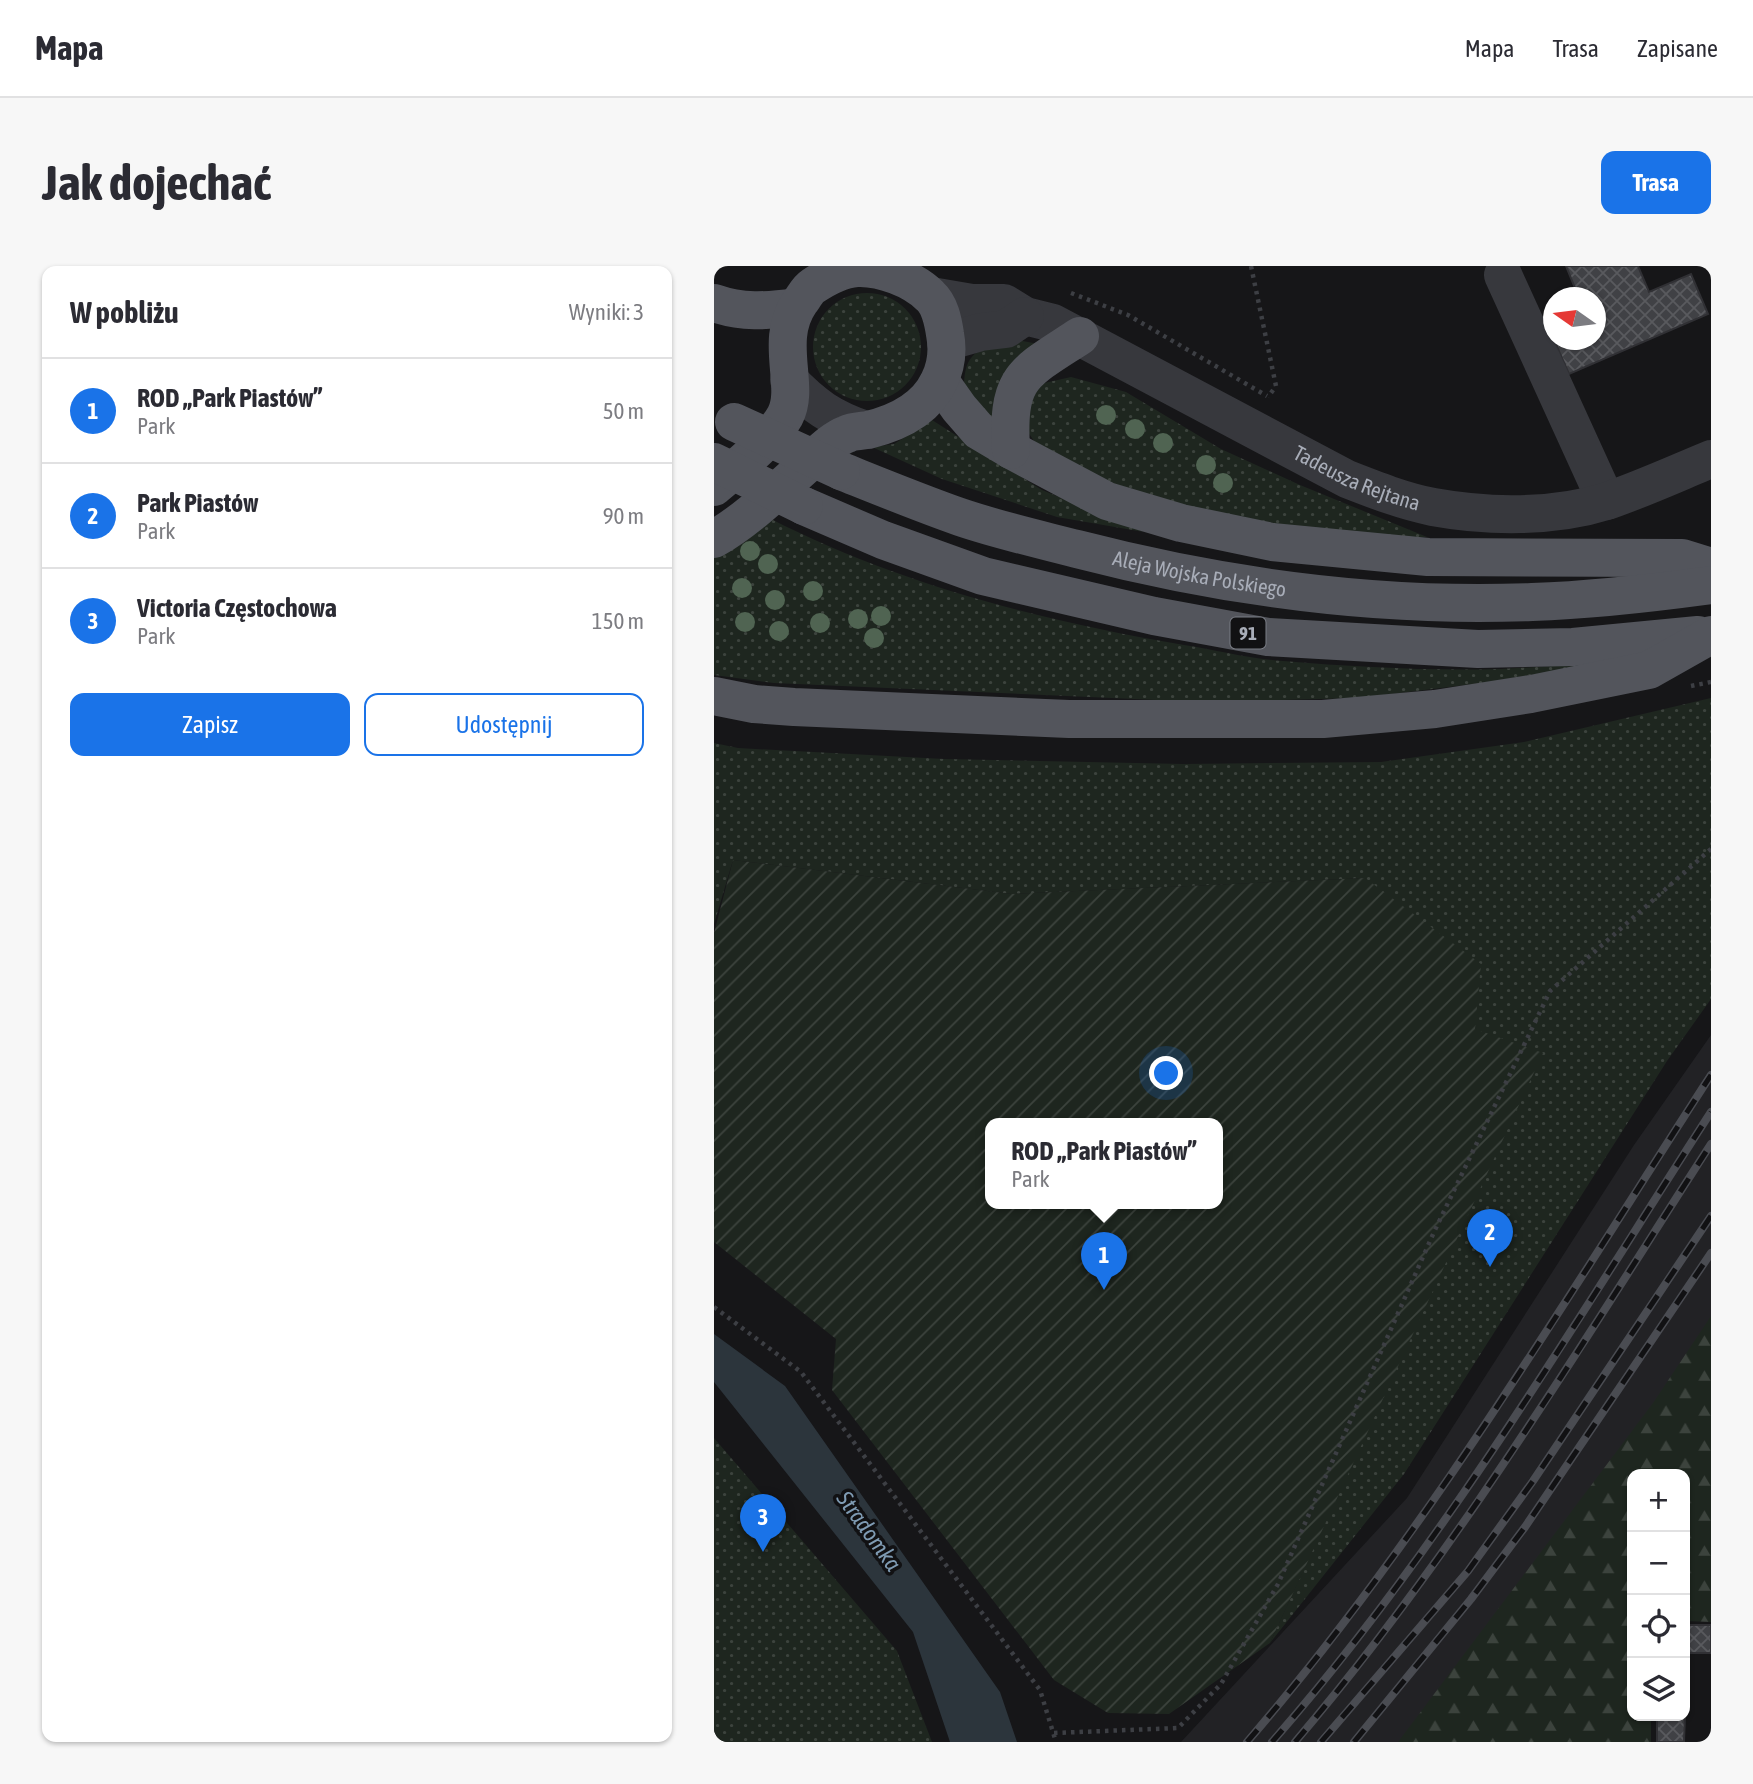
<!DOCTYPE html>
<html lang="pl">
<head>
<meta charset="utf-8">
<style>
	body { margin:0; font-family:"Asap Condensed",sans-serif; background:#f7f7f7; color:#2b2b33 }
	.controls { position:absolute; right:21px; bottom:21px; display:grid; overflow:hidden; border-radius:14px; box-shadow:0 2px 5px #0004 }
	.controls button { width:63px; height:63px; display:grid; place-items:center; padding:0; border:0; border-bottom:2px solid #e1e1e2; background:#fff; color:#2b2b33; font:35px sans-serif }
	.compass { position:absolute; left:829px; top:21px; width:63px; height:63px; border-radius:50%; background:#fff; box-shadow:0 2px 5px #0004; rotate:284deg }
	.you { position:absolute; left:453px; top:808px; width:24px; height:24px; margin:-18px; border:5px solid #fff; border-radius:50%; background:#1a73e8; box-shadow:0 0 0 10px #1a73e833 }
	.badge { display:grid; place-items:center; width:46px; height:46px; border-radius:50%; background:#1a73e8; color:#fff; font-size:23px; font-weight:700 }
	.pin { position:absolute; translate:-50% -58px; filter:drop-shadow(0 2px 4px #0008) }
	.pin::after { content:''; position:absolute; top:37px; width:24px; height:21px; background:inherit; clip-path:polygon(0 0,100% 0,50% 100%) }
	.popup { position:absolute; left:271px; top:852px; width:238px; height:91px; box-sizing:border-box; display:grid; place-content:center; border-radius:14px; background:#fff; filter:drop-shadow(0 2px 5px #0005); font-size:23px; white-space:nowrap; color:#7c7c81 }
	.popup b { font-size:26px; color:#2b2b33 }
	.popup::after { content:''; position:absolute; left:50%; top:100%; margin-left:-14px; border:14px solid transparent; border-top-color:#fff }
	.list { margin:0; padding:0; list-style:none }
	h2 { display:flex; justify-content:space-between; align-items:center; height:91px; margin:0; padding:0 28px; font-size:30px }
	h2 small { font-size:23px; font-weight:400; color:#7c7c81 }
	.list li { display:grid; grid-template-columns:46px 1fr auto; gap:21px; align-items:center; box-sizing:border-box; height:105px; padding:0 28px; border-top:2px solid #e1e1e2 }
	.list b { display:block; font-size:26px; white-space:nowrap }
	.list p { margin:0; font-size:23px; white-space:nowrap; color:#7c7c81 }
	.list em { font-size:23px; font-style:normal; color:#7c7c81 }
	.actions { display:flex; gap:14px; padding:21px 28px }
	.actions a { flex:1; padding:16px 0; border:2px solid #1a73e8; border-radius:14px; text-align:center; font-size:24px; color:#1a73e8 }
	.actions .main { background:#1a73e8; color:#fff }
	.icon { flex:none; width:38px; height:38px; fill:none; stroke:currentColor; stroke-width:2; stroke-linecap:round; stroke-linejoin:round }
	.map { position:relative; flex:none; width:997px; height:1476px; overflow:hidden; border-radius:14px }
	header { display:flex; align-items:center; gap:42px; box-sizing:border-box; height:98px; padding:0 35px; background:#fff; border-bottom:2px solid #e1e1e2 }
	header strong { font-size:33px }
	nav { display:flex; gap:38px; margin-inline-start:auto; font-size:24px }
	.intro { display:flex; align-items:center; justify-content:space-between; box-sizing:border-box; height:168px; padding:0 42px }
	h1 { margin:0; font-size:49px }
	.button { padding:18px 32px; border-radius:14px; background:#1a73e8; color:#fff; font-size:24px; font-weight:700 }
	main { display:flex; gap:42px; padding:0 42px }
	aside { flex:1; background:#fff; border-radius:14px; box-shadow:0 2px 5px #0004 }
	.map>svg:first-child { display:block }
	.built { fill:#222225 }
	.grass { fill:url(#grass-dots) }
	.forest { fill:url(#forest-firs) }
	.garden { fill:url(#garden-furrows); fill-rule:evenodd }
	.water { fill:#2c353c }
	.building { fill:url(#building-cross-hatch); stroke:#303034; stroke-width:2 }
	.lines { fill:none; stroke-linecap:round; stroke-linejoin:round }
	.path { stroke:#3d3f44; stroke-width:4.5; stroke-dasharray:3.5 5; stroke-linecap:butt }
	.minor { stroke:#37383d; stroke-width:38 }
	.major { stroke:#53555c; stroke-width:38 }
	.rail-casing { stroke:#4a4c52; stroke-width:8 }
	.rail { stroke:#111113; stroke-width:5; stroke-dasharray:16; stroke-linecap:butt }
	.major-bridge { stroke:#53555c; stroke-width:38 }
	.tree { fill:#506452 }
	.labels { text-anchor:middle; stroke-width:7; stroke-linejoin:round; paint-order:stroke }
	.shield { fill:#111113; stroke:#7b7e86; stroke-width:2 }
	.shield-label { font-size:19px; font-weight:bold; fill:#a8adb8 }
	.street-label { font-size:21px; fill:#a8adb8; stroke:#111113 }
	.water-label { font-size:23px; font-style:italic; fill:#7f9bb3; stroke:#111113 }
</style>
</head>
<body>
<header>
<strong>Mapa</strong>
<nav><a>Mapa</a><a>Trasa</a><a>Zapisane</a></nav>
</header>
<div class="intro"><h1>Jak dojechać</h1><a class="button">Trasa</a></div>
<main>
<aside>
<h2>W pobliżu<small>Wyniki: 3</small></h2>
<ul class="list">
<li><span class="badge">1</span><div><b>ROD „Park Piastów”</b><p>Park</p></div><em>50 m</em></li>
<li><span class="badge">2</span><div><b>Park Piastów</b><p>Park</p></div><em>90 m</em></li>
<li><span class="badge">3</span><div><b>Victoria Częstochowa</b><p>Park</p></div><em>150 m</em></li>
</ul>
<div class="actions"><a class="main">Zapisz</a><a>Udostępnij</a></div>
</aside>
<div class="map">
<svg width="997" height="1476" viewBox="0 0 997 1476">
	<defs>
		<pattern id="grass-dots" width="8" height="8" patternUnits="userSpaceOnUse" patternTransform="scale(1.75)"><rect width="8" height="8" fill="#1e261f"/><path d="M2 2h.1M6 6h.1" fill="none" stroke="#3c433d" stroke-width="1.8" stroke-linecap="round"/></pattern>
		<pattern id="forest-firs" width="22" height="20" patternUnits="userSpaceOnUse" patternTransform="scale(1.75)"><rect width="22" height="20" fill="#1e261f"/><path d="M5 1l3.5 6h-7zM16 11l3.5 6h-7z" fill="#3c433d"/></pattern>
		<pattern id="garden-furrows" width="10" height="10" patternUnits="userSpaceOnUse" patternTransform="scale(1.75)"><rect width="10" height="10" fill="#1e261f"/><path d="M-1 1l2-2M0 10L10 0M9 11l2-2" fill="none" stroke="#3c433d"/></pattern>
		<pattern id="building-cross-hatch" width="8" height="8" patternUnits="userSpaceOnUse" patternTransform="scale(1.75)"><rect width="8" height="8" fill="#404145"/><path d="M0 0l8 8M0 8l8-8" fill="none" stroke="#595a5e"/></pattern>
	</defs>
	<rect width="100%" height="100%" fill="#161618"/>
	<!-- built -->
	<path class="built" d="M997,769V1075L710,1476H467L693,1232L920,879Z"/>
	<!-- grass -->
	<path class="grass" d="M99 81a54 54 0 1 1 108 0a54 54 0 1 1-108 0Z
		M298,73L330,79L280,161L250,128C249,85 262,84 298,73Z
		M357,111L412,126L507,183L586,219L713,271H629L533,257L395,220L326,184L312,163L313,137L326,118Z
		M218,154L328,224L430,266L343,251L228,213L158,181L180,178Z
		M55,252C184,318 328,355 470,379C503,384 536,393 569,395C641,401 715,405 786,403C822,401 857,399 892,396L776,416L645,432L488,436L60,417L0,409V287Z
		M997,432V733L953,795L690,1208L556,1377L634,1206L760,763L651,612L298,628L19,594L0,658V477L24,482L230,493L469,498L667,496L810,476Z
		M0,1172L183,1385L218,1476H0Z"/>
	<!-- forest -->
	<path class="forest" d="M997,1050V1356L971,1355V1208H918V1450H937V1476H684L939,1137Z"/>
	<!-- garden -->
	<path class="garden" d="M19,594L298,628L651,612L767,698L761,763L829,787L556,1377L455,1448L394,1447L340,1414L118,1124L122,1073L0,976V667ZM276,858H504V938H276Z"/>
	<!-- water -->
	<path class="water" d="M0,1068L71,1120L286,1426L303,1476H236L199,1366L0,1116Z"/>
	<!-- building -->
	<path class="building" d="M852,0H924L935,26L977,8L994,48L855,108L840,74H881V32H865Z
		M839,55V73L833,58Z
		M971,1359H997V1387H971V1437Z
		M943,1450H971L970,1476H943Z"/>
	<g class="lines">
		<!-- path -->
		<path class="path" d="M537,0L562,120L554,131
			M357,27L414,49L553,130
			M977,420L997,416
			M0,1041L87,1106L326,1424L342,1476
			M340,1467L464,1462L507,1418L564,1318L720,966L836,725L997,583"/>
		<!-- minor -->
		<g class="minor">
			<path d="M789,9L892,235"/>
			<path id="s1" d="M217,30L258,37H290L311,50L339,57L633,213C661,224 689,235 719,241C774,251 839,252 893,235C928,223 963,207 997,193"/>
			<path d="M232,76L267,66L292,63L311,50"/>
			<path d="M75,114C100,140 117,152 152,164"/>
		</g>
		<!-- major -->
		<g class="major">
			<path d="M0,37C28,47 53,45 82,41"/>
			<path d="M226,115L245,142L265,165L297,184L393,235L467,257L558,276L714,291L968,292L997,301"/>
			<path d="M297,184C293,110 308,108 366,70"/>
			<path id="s2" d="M127,205C167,221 206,237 246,251C284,264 324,273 363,283C510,321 666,342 818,336C878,334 938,327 997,319"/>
			<path d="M0,221C21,203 58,174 71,150C87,120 59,75 86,36C90,31 93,24 99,20C111,12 128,3 143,2C167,1 199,13 216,30C226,39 229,55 231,68C234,84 232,101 225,115C212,143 183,157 154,164C147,165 139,165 133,168C117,174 104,189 91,200C64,224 32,255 0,273"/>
			<path d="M90,240L169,274L269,310L440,350L554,371L764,383L859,381L984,369"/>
			<path d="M0,430L40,438L80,441L355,453H609L721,443L817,428L935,404L997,369"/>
		</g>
		<!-- rail casing -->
		<g class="rail-casing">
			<path id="rail" d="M533,1476C710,1271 850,1036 997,809
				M558,1476C727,1283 858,1061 997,846
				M581,1476C739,1291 865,1082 997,878
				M607,1476L754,1305L819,1215L997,950
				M640,1476L757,1333L811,1261L997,987"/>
		</g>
		<!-- rail -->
		<use href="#rail" class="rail"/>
		<!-- major-bridge -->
		<path class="major-bridge" d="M20,156L127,205
			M0,196L90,240"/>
	</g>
	<!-- trees -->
	<g class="tree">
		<circle cx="392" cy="149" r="10"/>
		<circle cx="421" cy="163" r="10"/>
		<circle cx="449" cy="177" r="10"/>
		<circle cx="492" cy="199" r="10"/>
		<circle cx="509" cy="217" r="10"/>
		<circle cx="36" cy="285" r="10"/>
		<circle cx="54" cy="298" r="10"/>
		<circle cx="28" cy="322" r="10"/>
		<circle cx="99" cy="325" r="10"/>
		<circle cx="61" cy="334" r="10"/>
		<circle cx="167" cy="350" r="10"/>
		<circle cx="144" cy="353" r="10"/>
		<circle cx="31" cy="356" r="10"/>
		<circle cx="106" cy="357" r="10"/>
		<circle cx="65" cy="365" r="10"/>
		<circle cx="160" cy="372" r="10"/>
	</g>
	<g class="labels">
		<!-- shield labels -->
		<rect class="shield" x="516.5" y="351.5" width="35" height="31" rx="5"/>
		<g class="shield-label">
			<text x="534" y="374">91</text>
		</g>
		<!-- street labels -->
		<g class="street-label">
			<text dy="7" stroke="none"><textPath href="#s1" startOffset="469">Tadeusza Rejtana</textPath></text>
			<text dy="7" stroke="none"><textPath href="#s2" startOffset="374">Aleja Wojska Polskiego</textPath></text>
		</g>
		<!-- water labels -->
		<g class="water-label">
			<text transform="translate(155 1265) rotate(54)" y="8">Stradomka</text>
		</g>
	</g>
</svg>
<div class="controls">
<button>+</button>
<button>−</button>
<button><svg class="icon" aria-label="locate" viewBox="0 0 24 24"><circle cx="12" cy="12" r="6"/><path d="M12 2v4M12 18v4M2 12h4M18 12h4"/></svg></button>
<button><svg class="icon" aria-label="layers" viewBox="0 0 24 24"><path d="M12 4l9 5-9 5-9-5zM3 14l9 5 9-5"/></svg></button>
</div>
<svg class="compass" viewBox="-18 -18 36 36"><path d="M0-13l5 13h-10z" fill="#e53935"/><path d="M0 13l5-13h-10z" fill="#7c7c81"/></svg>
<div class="you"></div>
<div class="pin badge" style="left:390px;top:1024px">1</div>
<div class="popup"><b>ROD „Park Piastów”</b>Park</div>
<div class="pin badge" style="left:776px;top:1001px">2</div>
<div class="pin badge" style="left:49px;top:1286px">3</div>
</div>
</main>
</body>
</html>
